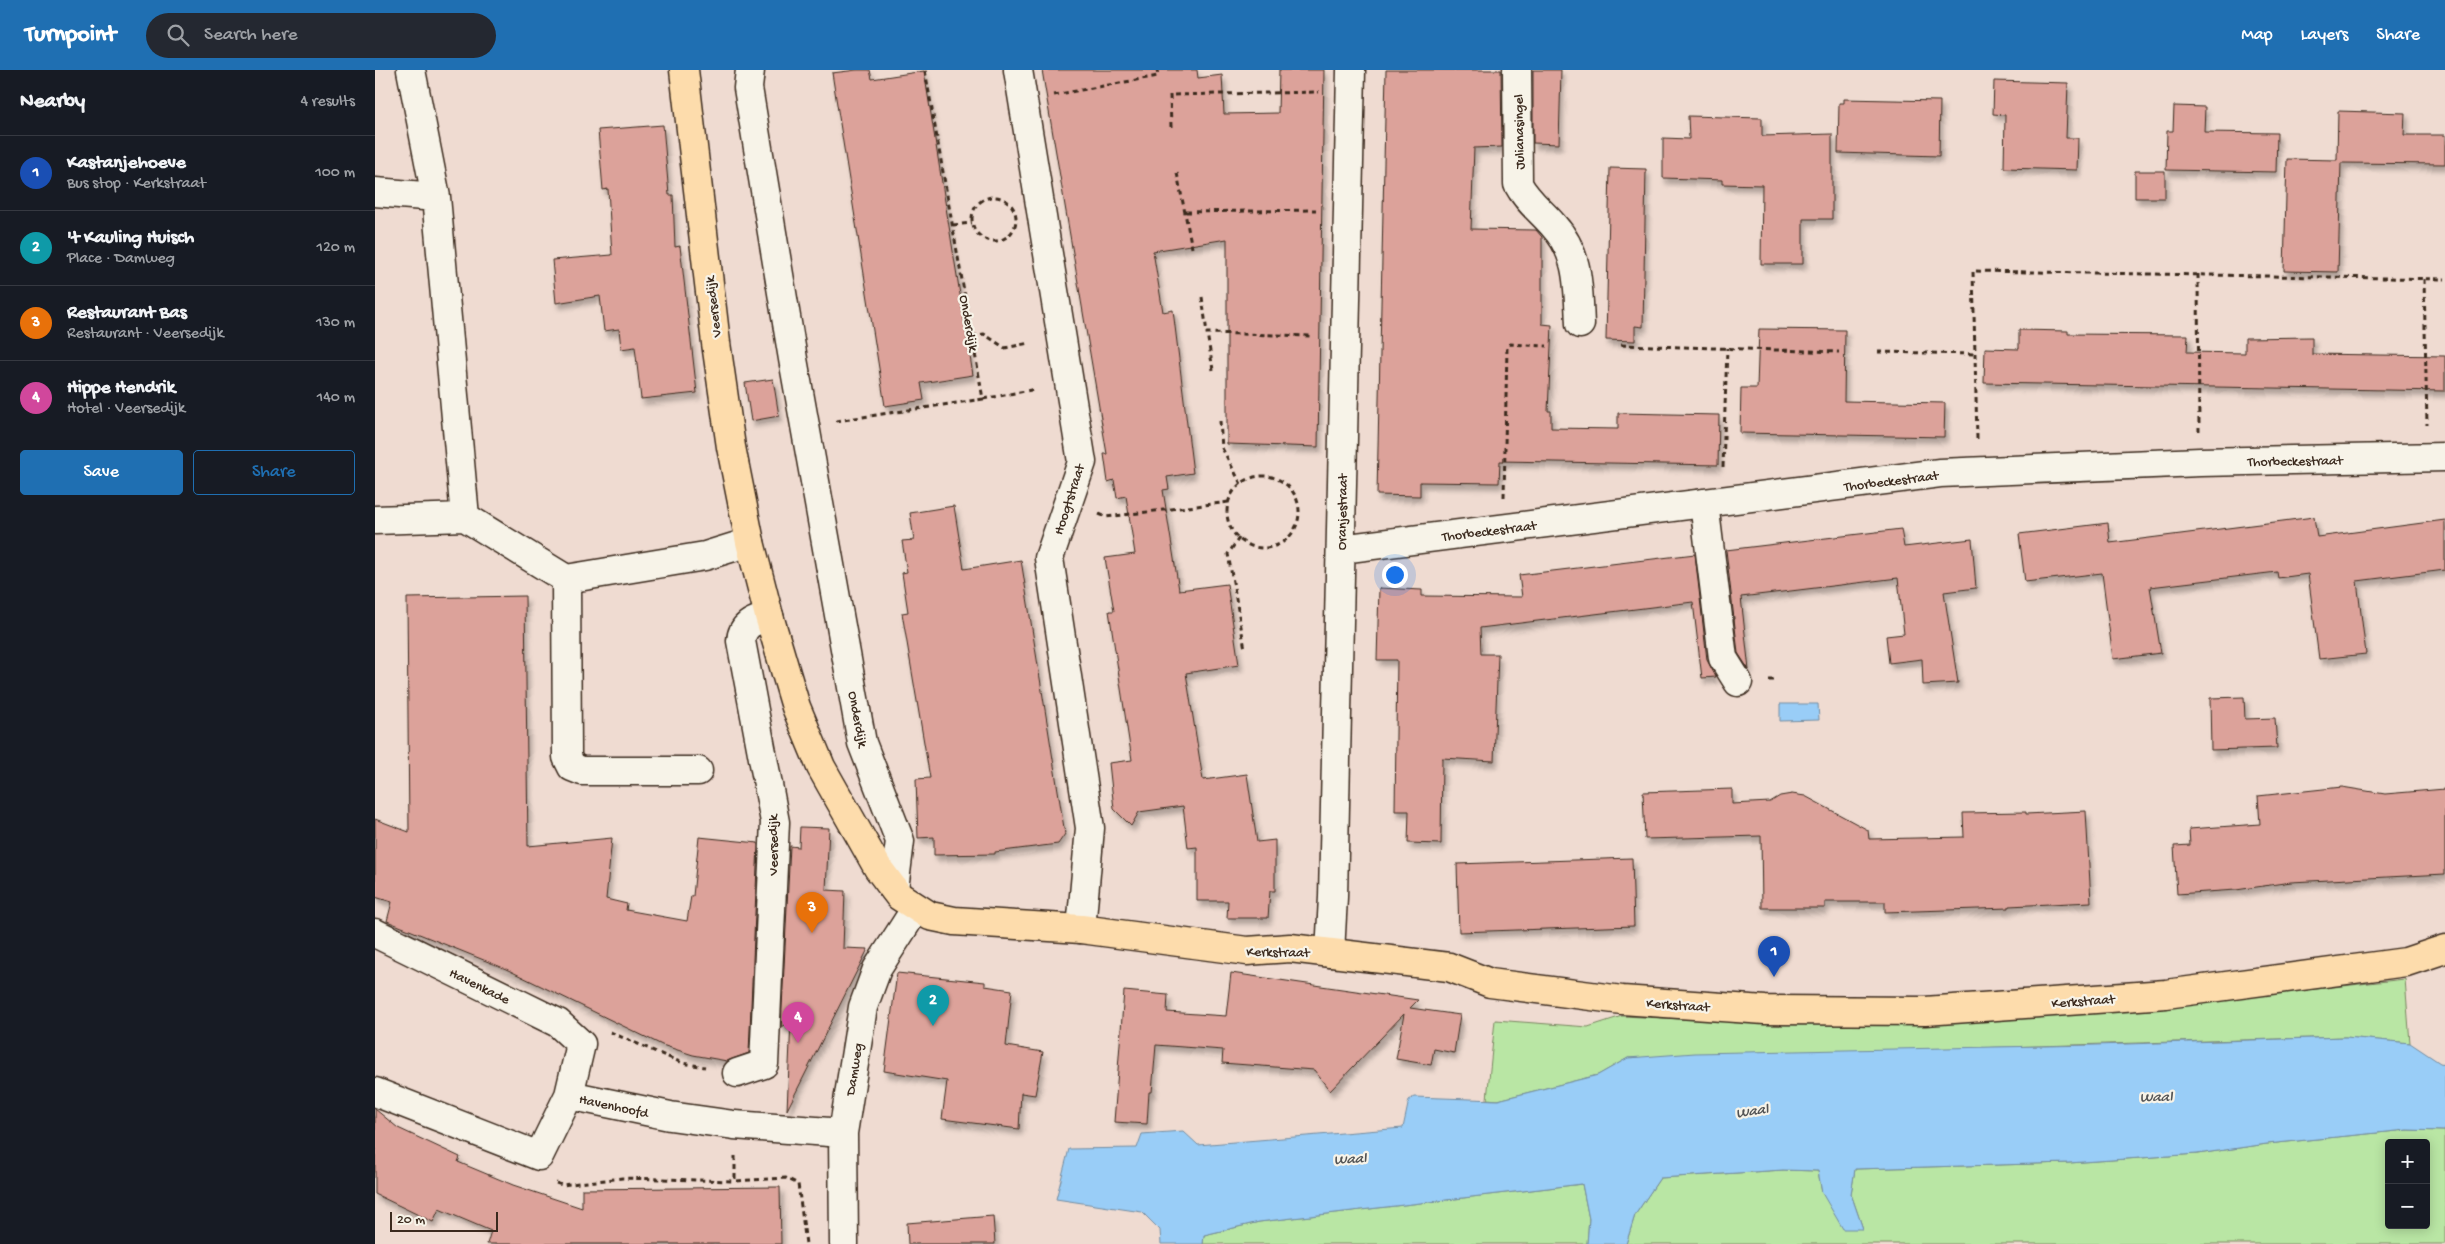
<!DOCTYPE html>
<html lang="en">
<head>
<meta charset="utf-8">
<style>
	body { margin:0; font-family:"Gochi Hand",sans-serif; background:#242831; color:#f1f3f6 }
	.controls { position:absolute; right:15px; bottom:15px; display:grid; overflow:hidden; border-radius:5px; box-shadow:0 2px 12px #0003 }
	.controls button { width:45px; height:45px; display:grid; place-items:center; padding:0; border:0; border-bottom:1px solid #363941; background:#171b24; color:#f1f3f6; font:25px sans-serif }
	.scale { position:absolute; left:15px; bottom:12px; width:108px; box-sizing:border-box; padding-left:5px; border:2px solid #3b2a1e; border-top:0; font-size:14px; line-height:18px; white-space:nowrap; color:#3b2a1e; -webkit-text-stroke:4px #f7f3e8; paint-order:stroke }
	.you { position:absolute; left:1019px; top:504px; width:18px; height:18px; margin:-12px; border:4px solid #fff; border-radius:50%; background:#1a73e8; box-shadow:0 0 0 8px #1a73e833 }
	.badge { display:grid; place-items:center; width:32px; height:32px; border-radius:50%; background:#1f6fb2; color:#fff; font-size:16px; font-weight:700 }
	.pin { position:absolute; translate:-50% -41px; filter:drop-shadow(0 1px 2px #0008) }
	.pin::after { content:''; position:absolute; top:26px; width:18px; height:15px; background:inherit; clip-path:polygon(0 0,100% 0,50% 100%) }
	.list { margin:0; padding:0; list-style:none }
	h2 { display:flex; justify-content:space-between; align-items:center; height:65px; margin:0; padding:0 20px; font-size:21px }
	h2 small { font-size:16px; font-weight:400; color:#9ea1a6 }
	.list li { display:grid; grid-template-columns:32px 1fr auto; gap:15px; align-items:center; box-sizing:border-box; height:75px; padding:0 20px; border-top:1px solid #363941 }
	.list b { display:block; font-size:19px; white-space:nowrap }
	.list p { margin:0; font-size:16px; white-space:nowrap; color:#9ea1a6 }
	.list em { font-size:16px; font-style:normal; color:#9ea1a6 }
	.actions { display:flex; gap:10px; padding:15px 20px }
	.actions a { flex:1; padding:11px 0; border:1px solid #1f6fb2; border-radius:5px; text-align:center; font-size:18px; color:#1f6fb2 }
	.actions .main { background:#1f6fb2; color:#fff }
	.icon { flex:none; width:28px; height:28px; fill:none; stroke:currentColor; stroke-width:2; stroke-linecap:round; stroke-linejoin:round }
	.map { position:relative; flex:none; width:2070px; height:1174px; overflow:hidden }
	header { display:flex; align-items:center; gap:30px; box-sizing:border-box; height:70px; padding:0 25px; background:#1f6fb2; color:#fff }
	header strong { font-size:24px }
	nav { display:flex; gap:28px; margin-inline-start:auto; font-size:18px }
	.search { width:350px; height:45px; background:#242831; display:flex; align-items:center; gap:12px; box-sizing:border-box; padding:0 18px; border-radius:28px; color:#9ea1a6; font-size:19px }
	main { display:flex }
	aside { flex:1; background:#171b24 }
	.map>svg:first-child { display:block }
	.green { fill:#b9e6a4; stroke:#7a8861; fill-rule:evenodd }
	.water { fill:#99cdf7; stroke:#738ca0 }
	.building { fill:#dca29a; stroke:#3b2a1e; filter:url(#shadow) }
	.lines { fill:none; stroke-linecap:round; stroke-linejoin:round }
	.minor-casing { stroke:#3b2a1e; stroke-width:31 }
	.major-casing { stroke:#3b2a1e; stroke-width:31 }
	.path { stroke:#3b2a1e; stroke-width:3; stroke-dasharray:5 4; stroke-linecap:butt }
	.minor { stroke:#f7f3e8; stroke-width:28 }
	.major { stroke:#fddcac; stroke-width:28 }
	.labels { text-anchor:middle; stroke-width:4.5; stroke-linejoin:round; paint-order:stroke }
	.street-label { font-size:14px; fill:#3b2a1e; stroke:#f7f3e8 }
	.water-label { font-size:15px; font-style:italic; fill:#525354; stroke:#f7f3e8 }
</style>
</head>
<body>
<header>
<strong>Turnpoint</strong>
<div class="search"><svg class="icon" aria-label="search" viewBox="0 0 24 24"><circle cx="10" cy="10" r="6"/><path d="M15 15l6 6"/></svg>Search here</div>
<nav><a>Map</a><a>Layers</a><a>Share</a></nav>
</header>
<main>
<aside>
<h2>Nearby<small>4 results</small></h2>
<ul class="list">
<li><span class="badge" style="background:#1a4fb4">1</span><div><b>Kastanjehoeve</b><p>Bus stop · Kerkstraat</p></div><em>100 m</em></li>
<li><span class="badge" style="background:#0f9aa8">2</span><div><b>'t Kauling Huisch</b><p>Place · Damweg</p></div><em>120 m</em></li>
<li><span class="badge" style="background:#e8710a">3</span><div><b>Restaurant Bas</b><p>Restaurant · Veersedijk</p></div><em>130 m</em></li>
<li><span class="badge" style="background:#d1479c">4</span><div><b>Hippe Hendrik</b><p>Hotel · Veersedijk</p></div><em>140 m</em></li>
</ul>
<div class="actions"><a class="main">Save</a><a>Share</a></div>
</aside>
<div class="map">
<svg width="2070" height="1174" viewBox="0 0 2070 1174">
	<defs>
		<filter id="shadow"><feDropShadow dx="3" dy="5.5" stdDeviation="2.5" flood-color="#0004"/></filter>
	</defs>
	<rect width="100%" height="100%" fill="#efdbd1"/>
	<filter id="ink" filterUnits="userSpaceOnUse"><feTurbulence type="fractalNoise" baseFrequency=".02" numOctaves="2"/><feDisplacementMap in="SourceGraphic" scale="10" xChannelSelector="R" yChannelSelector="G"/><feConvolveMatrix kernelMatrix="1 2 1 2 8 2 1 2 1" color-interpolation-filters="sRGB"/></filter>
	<g filter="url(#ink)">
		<!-- green -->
		<path class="green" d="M2030,909L2035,973L1970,967L1253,988L1223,1005L1123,1030L1112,1029L1120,950L1213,957L1247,946L1349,951L1562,948L1896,924Z
			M2032,1060L2070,1061V1174H1251L1260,1145L1285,1108L1408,1100L1443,1101L1447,1123L1488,1159L1476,1124L1480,1099L1694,1093L1822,1084L1892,1074ZM2014,1073H2051V1155H2014Z
			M1207,1114L1214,1149L1212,1174H828L829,1165L884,1152Z"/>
		<!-- water -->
		<path class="water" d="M1405,634H1443L1444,650L1405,651Z
			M1971,967L2035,973L2065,993L2070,994V1061L2032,1060L1892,1074L1822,1084L1694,1093L1480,1099L1476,1124L1488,1159H1468L1447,1123L1443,1101L1408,1100L1285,1108L1260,1145L1251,1174H1212L1214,1149L1207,1114L884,1152L829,1165L828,1174H786L785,1160L767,1142L681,1129L694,1079L762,1078L767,1064L808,1061L823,1075L1028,1058L1034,1030L1039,1027L1123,1030L1223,1005L1253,988L1320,983L1720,975Z"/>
		<!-- building -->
		<path class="building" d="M482,0H495L497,9L549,1L598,305L546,313L549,330L510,336L457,3Z
			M667,0H822L823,8L847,5L849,44L903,43L904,0H949L943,377L852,374V169L778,181L788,242L798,240L818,403L792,407L794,419L788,420L804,520L852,514L864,595L811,603L828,710L872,704L882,772L900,770V821H895L893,848H852L853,831H822V777L813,778L808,736L764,742L756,756L739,739L734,693L757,690L734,541H739L730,488L760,484L751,426L742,428L739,410L733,412L729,384H732Z
			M1011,0H1126L1127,77L1099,78L1096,159L1161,160L1167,167V254L1177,255L1173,341H1176V358L1243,359V343L1344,345L1343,395L1125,391L1124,413L1045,412V426L1002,425Z
			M1158,0H1186L1184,74L1158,73Z
			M1619,11L1693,13L1691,68H1703L1702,100L1629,98L1630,45L1618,44Z
			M1469,29L1565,31L1564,86L1463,83L1464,33H1469Z
			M1799,36L1830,37L1829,62L1902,63L1901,102L1791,100L1792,61H1798Z
			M1963,41L2030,43L2029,65H2070V94L1966,93L1963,202L1909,201L1912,89L1962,90Z
			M1313,46L1387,48V66L1457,64V149H1428V194H1386L1387,115L1347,114V110L1288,108V68L1314,69Z
			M288,55L294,125H298L300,177L305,176L322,323L266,329L260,277L246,279L244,259L229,261L225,226L181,233L177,190L237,185L233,119L228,120L223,60Z
			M1235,98L1271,99L1268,257L1260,256V271L1231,270Z
			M1760,101H1790V128H1760Z
			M1384,259L1470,260L1469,331L1570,333L1569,367L1365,363L1366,318H1382Z
			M1644,260L1693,261V264L1813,265L1812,282L1870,283V268L1937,267V284L2070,286V321L1609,313L1610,278L1644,279Z
			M398,309L404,346L376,351L370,313Z
			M579,436L589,499L646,490L690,764L683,774L620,782V784L559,785V767L543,768L541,709L555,708L527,543L533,542L527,503L532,502L527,471L539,470L535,443Z
			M1939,447L1942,467L2070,450V500L1982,511L1991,584L1944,589L1933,504L1903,508L1902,502L1775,517L1786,583L1738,589L1727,503L1650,512L1644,464L1733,453L1735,473Z
			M1526,459L1529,477L1597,469L1601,518L1569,522L1583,613L1548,615L1547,589L1514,593L1511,566L1529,564L1523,508L1366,527L1374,600L1363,583L1351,480Z
			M1320,484L1332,590L1341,607L1327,608L1318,532L1105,558L1106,584H1123L1119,691L1067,688L1066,774L1033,773L1034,741H1020L1022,590H1002L1004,518L1047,520V526L1147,527L1144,505Z
			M150,526L153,776L237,768L231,829L252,834L251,840L312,851L316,826H318L324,767L383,773L374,983L352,991L318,985L287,975L131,899L12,851L17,832L0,827V749L34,762L32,528Z
			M1869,627L1870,649L1900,648L1902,678L1836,680L1835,628Z
			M1967,717L2010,724L2070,719V804L1916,812L1861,820L1802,824L1799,776L1815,775L1814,759L1885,754L1883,726Z
			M1357,719V734L1395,732L1405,726L1417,724L1430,726L1493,760L1494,769L1589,767L1588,743L1651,742V744L1711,741L1716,832L1634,836V838L1510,842V832H1450V838H1387L1386,766L1270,769L1268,722Z
			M425,757L454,758L451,820L470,821L468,878L493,879L412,1040L416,950L406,958L415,776L424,777Z
			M1257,788L1259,856L1084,862L1082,794Z
			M522,903L610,912V916L637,920L631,976L668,982L660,1025L646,1023L644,1059L567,1049L572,1011L509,1001Z
			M856,903L1043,930L1035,938L1085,945L1079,983L1059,979L1056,995L1021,989L1029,944L955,1021L939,1000L847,993L848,980L781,975L777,1022H774L772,1054L739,1052L749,921L793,925L792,942L851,946Z
			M0,1039L23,1058L85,1087L83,1092L138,1115L207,1138V1119L405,1117L406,1174H112L116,1161L64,1139L58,1152L0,1124Z
			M618,1146L620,1174H533L532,1153Z"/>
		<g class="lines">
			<!-- minor casing -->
			<g class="minor-casing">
				<path id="minor" d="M36,0L61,127
					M375,0L373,18L418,289L487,673L525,771L519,819
					M643,0L707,392L674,488L715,758L706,859
					M1142,0L1143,114C1152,131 1166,141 1178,155C1205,184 1203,217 1205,254
					M0,122L61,127L90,447
					M1329,433L1348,588L1363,612
					M0,450L90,447L191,509
					M966,479L1565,403L1825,392L2070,387
					M323,701H207L197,697L192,687L191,509L330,486L375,472
					M0,863L183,953L206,974L194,1025L164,1086L0,1022
					M955,883L958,827L976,0
					M362,1003L389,994L400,752L366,571C367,554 379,551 394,546
					M194,1025L295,1046L359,1055L468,1063
					M469,1174L468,1063L488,937L502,899L541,838"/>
			</g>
			<!-- major casing -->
			<g class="major-casing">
				<path id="major" d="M309,0L341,273L356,377L375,472L394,546L421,637L446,697L503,798L524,826L555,846L579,851L706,859L872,881L915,878L1074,897L1115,913L1247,930L1390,940L1550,941L1791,924L2031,892L2070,879"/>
			</g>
			<!-- path -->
			<path class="path" d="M679,25L783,6L782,0
				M796,57L795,25L944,22
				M802,103L817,178
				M597 149a22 22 0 1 1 44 0a22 22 0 1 1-44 0Z
				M811,142L941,140
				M578,155L597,153
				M1823,204L1824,361
				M2049,209L2052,355
				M827,227L832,263
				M597,266L609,264L630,278L654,273
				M1246,275L1464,282
				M1503,282L1600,284
				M838,300L832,263L937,266
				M608,329L661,319
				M461,351L608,329L550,0
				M845,351L847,378L866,414
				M1602,369L1598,201L2070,209
				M1348,397L1352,278
				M852 442a36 36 0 1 1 72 0a36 36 0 1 1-72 0Z
				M1129,427L1132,277L1135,274L1172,276
				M724,444L731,447L854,432
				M864,468L853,484L870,579
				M1394,610H1403
				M235,962L307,993L330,997
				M360,1086V1111L411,1108L423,1114L431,1174
				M181,1113L187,1115L247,1108L360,1111"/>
			<!-- minor -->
			<use href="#minor" class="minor"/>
			<!-- major -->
			<use href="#major" class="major"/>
		</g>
	</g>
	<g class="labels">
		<!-- street labels -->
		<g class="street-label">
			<text transform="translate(1143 62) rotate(-91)" y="5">Julianasingel</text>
			<text transform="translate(337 237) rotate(-97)" y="5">Veersedijk</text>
			<text transform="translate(595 253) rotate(80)" y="5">Onderdijk</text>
			<text transform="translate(1920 390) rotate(-1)" y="5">Thorbeckestraat</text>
			<text transform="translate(1516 410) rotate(-7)" y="5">Thorbeckestraat</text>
			<text transform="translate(693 429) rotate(-72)" y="5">Hoogtstraat</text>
			<text transform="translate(966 442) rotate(-89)" y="5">Oranjestraat</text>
			<text transform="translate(1114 460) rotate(-7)" y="5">Thorbeckestraat</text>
			<text transform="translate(484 649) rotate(79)" y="5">Onderdijk</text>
			<text transform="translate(397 775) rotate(-90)" y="5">Veersedijk</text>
			<text transform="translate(903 881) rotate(1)" y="5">Kerkstraat</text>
			<text transform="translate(105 915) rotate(26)" y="5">Havenkade</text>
			<text transform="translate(1708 930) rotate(-4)" y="5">Kerkstraat</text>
			<text transform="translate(1303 934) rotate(4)" y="5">Kerkstraat</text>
			<text transform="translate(478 999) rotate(-81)" y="5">Damweg</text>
			<text transform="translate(239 1035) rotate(12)" y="5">Havenhoofd</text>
		</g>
		<!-- water labels -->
		<g class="water-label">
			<text transform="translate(1781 1026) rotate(-1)" y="5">Waal</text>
			<text transform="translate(1377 1040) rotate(-8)" y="5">Waal</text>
			<text transform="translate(975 1088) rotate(-3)" y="5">Waal</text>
		</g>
	</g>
</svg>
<div class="controls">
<button>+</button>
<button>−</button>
</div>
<div class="scale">20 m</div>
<div class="you"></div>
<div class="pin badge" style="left:1399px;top:907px;background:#1a4fb4">1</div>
<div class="pin badge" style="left:558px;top:956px;background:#0f9aa8">2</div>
<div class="pin badge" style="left:437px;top:863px;background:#e8710a">3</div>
<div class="pin badge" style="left:423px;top:973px;background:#d1479c">4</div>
</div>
</main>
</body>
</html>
